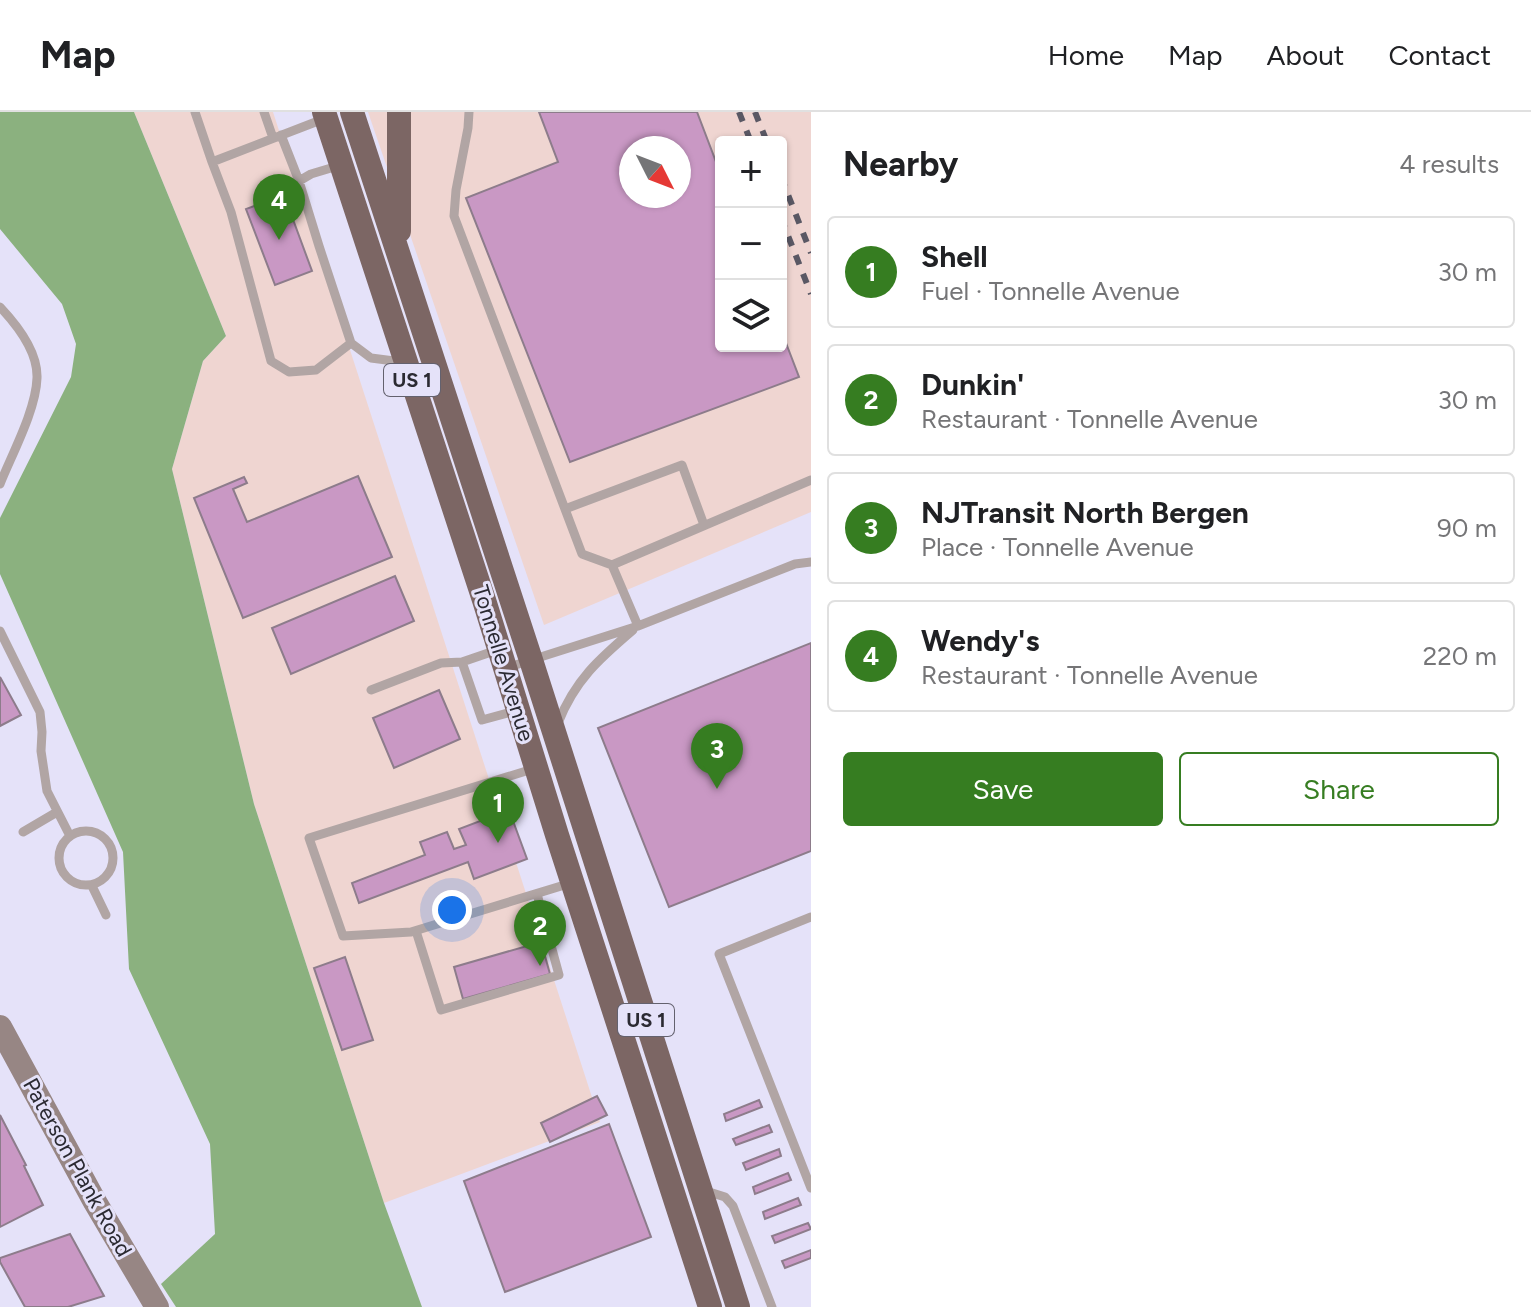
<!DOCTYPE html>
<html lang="en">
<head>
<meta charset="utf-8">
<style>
	body { margin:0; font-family:Figtree,sans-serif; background:#f6f6f6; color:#202124 }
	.controls { position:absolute; right:24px; top:24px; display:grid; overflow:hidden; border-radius:8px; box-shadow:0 2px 6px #0004 }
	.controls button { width:72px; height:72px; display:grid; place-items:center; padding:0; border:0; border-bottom:2px solid #e0e0e0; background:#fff; color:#202124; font:40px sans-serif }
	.compass { position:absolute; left:619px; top:24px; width:72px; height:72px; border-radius:50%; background:#fff; box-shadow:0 2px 6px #0004; rotate:132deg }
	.you { position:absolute; left:452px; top:798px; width:28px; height:28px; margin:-20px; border:6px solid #fff; border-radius:50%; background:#1a73e8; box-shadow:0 0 0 12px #1a73e833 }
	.badge { display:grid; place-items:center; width:52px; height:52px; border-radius:50%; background:#367d21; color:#fff; font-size:26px; font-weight:700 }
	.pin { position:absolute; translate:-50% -66px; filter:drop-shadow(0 2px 4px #0008) }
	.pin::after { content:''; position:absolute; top:42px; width:28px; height:24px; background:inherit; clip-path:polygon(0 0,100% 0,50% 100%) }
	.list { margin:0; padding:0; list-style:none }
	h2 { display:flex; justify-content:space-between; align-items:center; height:104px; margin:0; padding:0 32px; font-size:34px }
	h2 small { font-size:26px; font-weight:400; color:#757577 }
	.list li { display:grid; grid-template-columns:52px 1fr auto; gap:24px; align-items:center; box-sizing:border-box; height:112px; margin:0 16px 16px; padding:0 16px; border:2px solid #e0e0e0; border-radius:8px }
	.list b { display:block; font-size:30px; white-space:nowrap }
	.list p { margin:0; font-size:26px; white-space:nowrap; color:#757577 }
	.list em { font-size:26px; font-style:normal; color:#757577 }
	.actions { display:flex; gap:16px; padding:24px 32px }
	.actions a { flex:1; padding:18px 0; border:2px solid #367d21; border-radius:8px; text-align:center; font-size:28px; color:#367d21 }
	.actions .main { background:#367d21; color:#fff }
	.icon { flex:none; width:44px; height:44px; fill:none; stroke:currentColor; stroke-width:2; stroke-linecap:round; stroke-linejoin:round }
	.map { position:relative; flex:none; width:811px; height:1195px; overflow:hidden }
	header { display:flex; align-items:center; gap:48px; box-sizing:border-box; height:112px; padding:0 40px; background:#fff; border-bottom:2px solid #e0e0e0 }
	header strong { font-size:38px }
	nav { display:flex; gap:44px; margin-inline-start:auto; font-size:28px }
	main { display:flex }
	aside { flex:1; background:#fff }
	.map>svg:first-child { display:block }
	.industrial { fill:#efd5d1; fill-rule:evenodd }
	.forest { fill:#8bb17f }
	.building { fill:#c998c4; stroke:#8d7c8b; stroke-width:2; fill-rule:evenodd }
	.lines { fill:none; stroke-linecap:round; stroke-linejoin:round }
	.service { stroke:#b1a5a4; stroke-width:9 }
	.secondary { stroke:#978684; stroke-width:24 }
	.trunk { stroke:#7c6664; stroke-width:24 }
	.rail { stroke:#5a5864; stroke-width:6; stroke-dasharray:10 10; stroke-linecap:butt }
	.labels { text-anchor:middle; stroke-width:6; stroke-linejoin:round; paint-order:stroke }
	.shield { fill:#e5e2f9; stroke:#63616e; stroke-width:2 }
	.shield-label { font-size:20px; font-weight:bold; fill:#2b2a32 }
	.street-label { font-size:22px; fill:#2b2a32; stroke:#e5e2f9 }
</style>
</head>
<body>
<header>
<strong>Map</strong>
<nav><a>Home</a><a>Map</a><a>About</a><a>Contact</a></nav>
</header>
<main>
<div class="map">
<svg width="811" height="1195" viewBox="0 0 811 1195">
	<rect width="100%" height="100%" fill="#e5e2f9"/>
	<!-- industrial -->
	<path class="industrial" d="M134,0H273L600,1010L384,1091L254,692L172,357L203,249L226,224Z
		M368,0H811V400L544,513ZM721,30H781V234H721ZM631,36H679V84H631Z"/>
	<!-- forest -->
	<path class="forest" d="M0,0H134L226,224L203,249L172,357L254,692L384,1091L422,1195H176L161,1172L215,1122L210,1032L129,857L123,740L0,462V406L71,265L76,232L62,192L0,117Z"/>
	<!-- building -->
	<path class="building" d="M539,0H697L721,63V234H781V218L799,265L570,350L466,86L558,50ZM631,36H679V84H631Z
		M284,83L312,159L275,173L246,97Z
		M358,364L392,445L243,506L194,386L244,365L247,371L233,377L247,410Z
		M395,464L414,509L291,562L272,516Z
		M811,531V739L669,795L598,616Z
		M0,565L21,603L0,614Z
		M439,578L460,627L394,656L373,606Z
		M509,698L527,747L474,767L468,750L359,791L352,771L425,743L420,730L447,720L454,737L466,733L459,717Z
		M541,830L550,862L463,887L454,855Z
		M345,845L373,928L342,938L314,856Z
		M597,984L607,1003L550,1030L541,1011Z
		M759,988L762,995L726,1009L724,1002Z
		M0,1003L26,1053L24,1054L43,1093L0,1115Z
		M609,1012L651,1125L505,1180L464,1069Z
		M769,1013L772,1020L736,1033L733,1027Z
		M779,1037L781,1044L746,1058L743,1051Z
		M788,1061L791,1068L755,1082L753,1075Z
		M798,1086L801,1093L765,1107L763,1100Z
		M808,1111L811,1117L775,1131L772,1124Z
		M70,1122L104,1184L68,1195H25L0,1150V1146Z
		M811,1138V1146L785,1156L782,1149Z"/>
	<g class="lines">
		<!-- service -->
		<path class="service" d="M195,0L212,50
			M264,0L273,26
			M469,0L468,16L456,78L454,104L582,442L612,453L811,368
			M326,6L212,50L231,100L271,249L289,260L316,258L351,231L319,134L299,69L311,62L341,53
			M281,23L299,69
			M0,195C17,213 38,240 37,266C36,298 12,342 0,372
			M351,231L371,246L402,250
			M565,397L682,353L704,413
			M612,453L638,514
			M0,519L40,600L42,620L41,639L47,679L70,724
			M462,550L482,608L515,599
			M506,556L638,514L795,452L811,450
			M371,578L441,551L462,550L497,538
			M558,611C575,568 599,547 633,518
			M536,656L309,726L343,824L411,820L571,771
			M59 746a27 27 0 1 1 54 0a27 27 0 1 1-54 0Z
			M23,720L57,700
			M92,774L106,803
			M811,805L719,842L811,1076
			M416,819L441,898L559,863L537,782
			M706,1079L725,1085L733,1094L772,1195"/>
		<!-- secondary -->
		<path class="secondary" d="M0,915L95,1090L157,1195"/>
		<!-- trunk -->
		<path class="trunk" d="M324,0L484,488L557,723L710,1195
			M352,0L531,548L738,1195
			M399,119V0"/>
		<!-- rail -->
		<path class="rail" d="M739,0L751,30
			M755,0L767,30
			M781,65L811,141
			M781,106L811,182"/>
	</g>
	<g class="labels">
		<!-- shield labels -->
		<g class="shield">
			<rect x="384" y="252" width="56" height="32" rx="6"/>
			<rect x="618" y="892" width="56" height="32" rx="6"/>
		</g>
		<g class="shield-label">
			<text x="412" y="275">US 1</text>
			<text x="646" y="915">US 1</text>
		</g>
		<!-- street labels -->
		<g class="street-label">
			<text transform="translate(504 551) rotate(73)" y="8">Tonnelle Avenue</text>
			<text transform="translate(78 1055) rotate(61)" y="8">Paterson Plank Road</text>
		</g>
	</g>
</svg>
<div class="controls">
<button>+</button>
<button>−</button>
<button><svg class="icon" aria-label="layers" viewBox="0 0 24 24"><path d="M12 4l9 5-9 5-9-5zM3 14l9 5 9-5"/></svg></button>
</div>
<svg class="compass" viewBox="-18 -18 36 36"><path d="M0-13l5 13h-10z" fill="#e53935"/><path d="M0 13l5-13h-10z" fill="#757577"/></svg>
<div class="you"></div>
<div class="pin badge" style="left:498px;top:731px">1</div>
<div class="pin badge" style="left:540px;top:854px">2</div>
<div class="pin badge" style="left:717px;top:677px">3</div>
<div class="pin badge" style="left:279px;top:128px">4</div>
</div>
<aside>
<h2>Nearby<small>4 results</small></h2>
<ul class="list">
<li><span class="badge">1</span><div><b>Shell</b><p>Fuel · Tonnelle Avenue</p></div><em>30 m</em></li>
<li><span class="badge">2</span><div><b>Dunkin'</b><p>Restaurant · Tonnelle Avenue</p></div><em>30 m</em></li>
<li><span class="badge">3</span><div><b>NJTransit North Bergen</b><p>Place · Tonnelle Avenue</p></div><em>90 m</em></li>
<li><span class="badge">4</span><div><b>Wendy's</b><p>Restaurant · Tonnelle Avenue</p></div><em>220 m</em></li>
</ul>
<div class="actions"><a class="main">Save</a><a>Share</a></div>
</aside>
</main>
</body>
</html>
